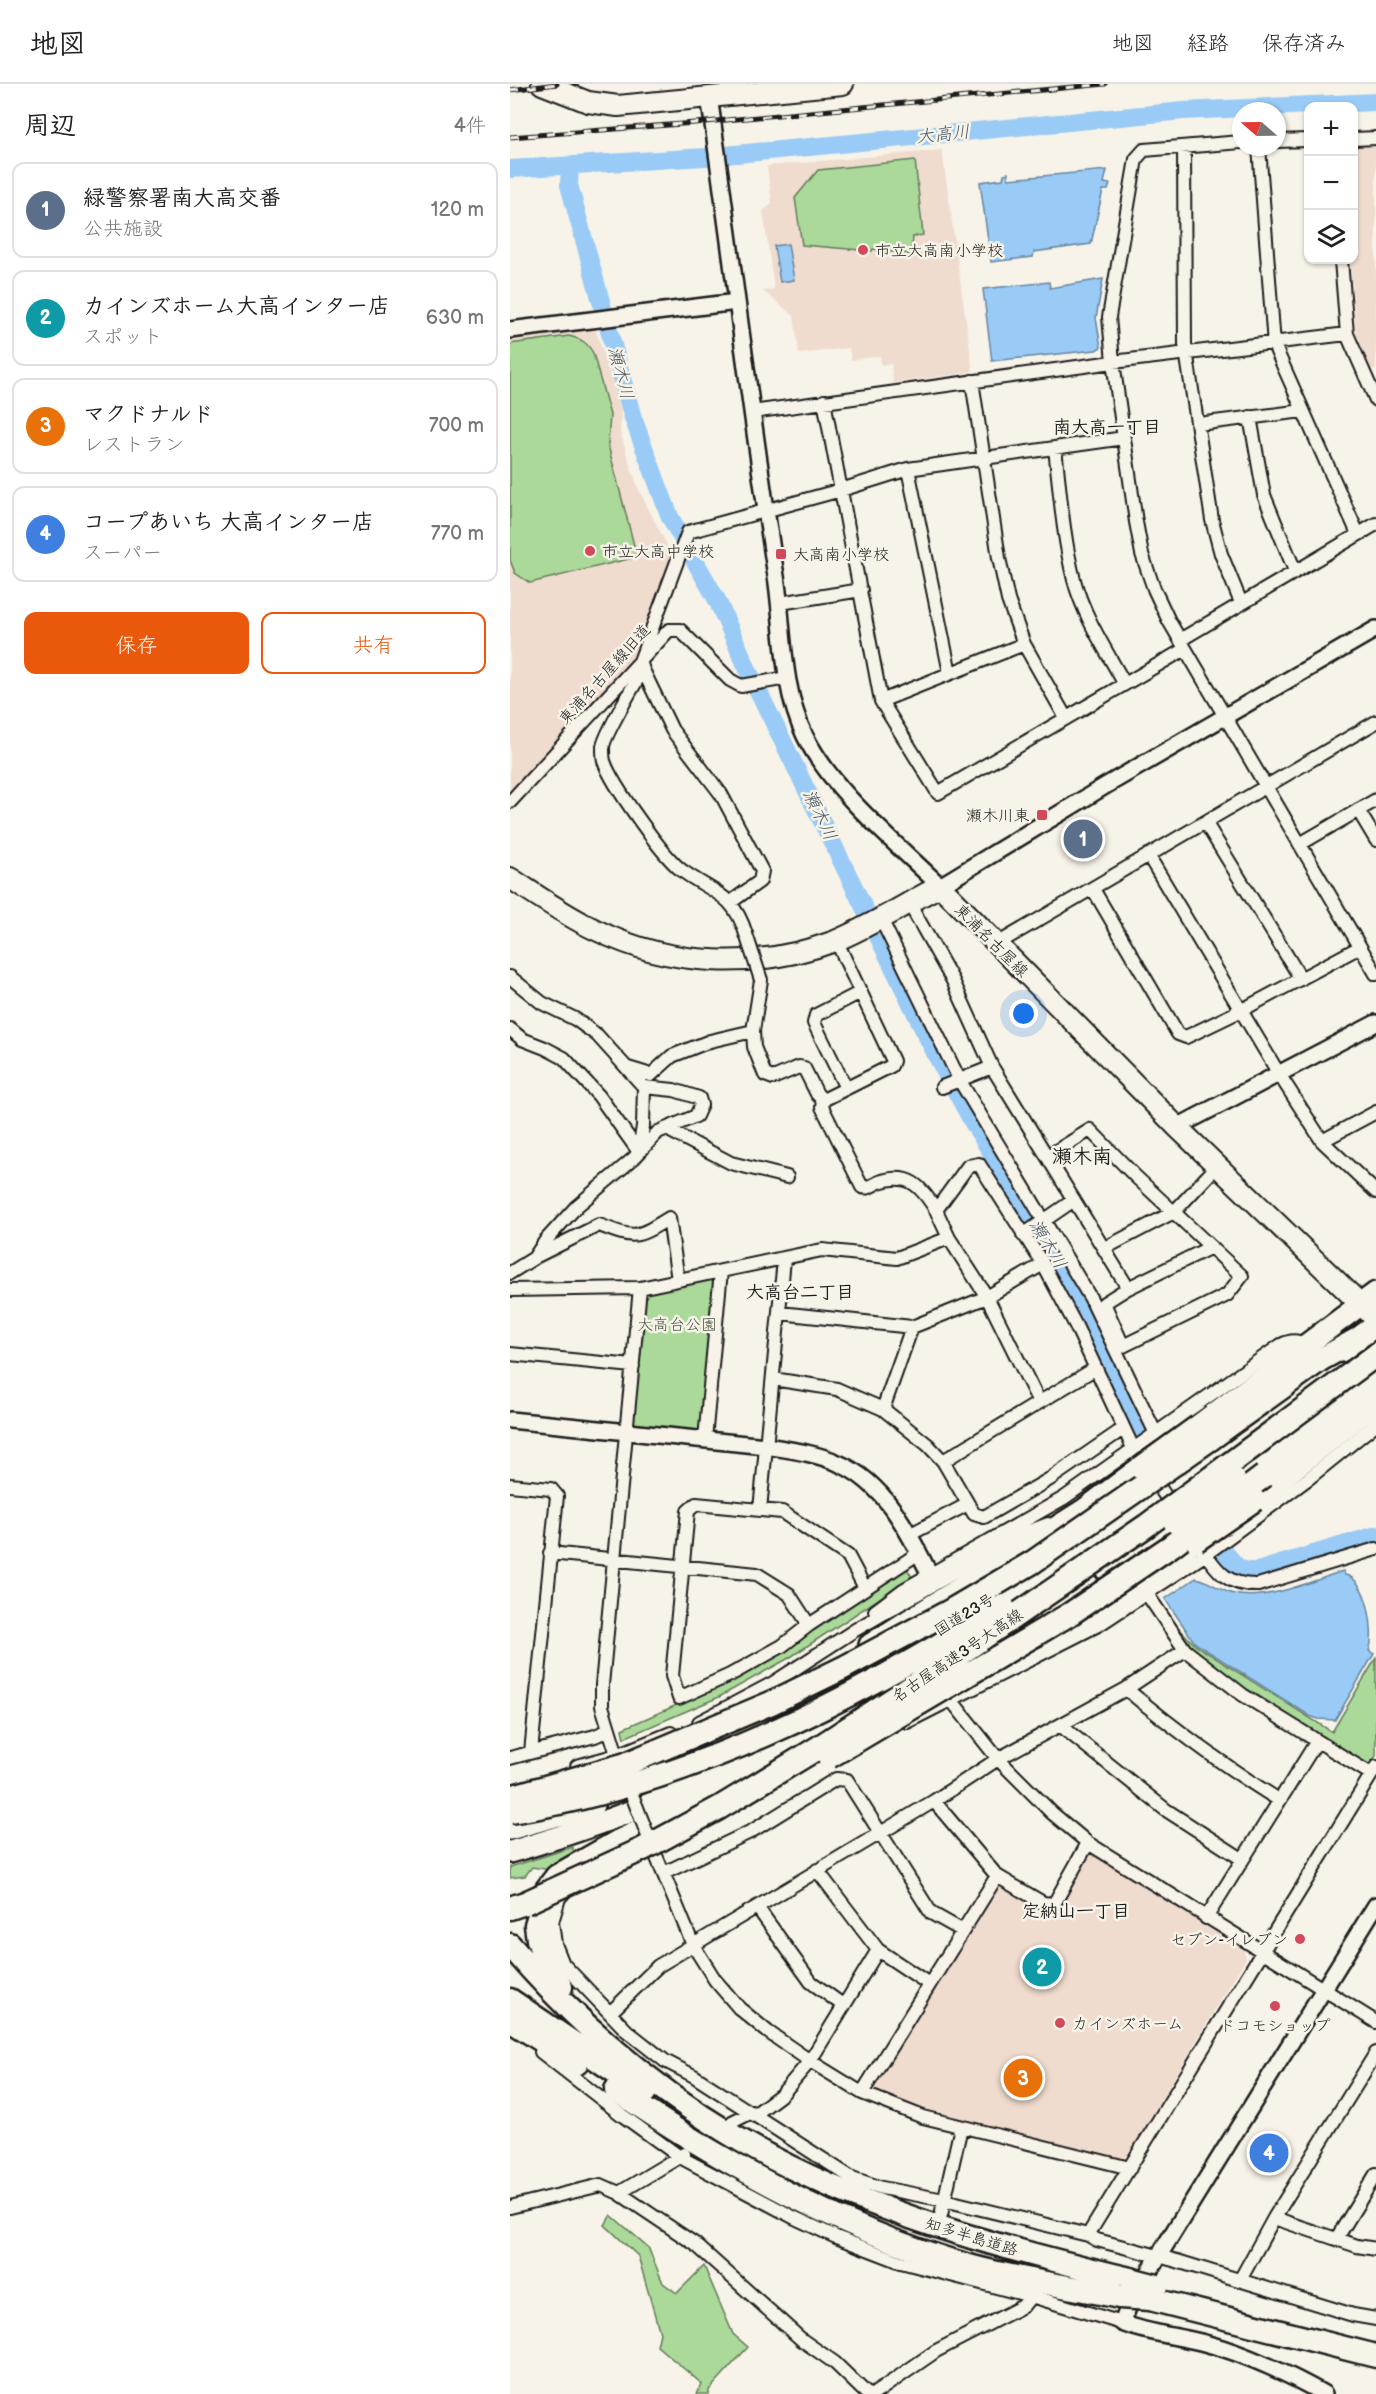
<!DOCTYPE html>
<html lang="ja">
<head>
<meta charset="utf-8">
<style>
	body { margin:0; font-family:"Balsamiq Sans","Klee One",sans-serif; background:#f6f6f6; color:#222 }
	.controls { position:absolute; right:18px; top:18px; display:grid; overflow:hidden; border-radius:12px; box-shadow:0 2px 4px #0004 }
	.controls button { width:54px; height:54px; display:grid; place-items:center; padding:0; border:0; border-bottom:2px solid #e0e0e0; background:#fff; color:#222; font:30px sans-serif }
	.compass { position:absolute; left:722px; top:18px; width:54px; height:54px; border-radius:50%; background:#fff; box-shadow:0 2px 4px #0004; rotate:290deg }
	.you { position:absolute; left:514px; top:930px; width:21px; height:21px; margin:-15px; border:4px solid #fff; border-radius:50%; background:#1a73e8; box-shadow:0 0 0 9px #1a73e833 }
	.badge { display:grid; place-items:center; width:39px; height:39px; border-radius:50%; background:#ea580c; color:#fff; font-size:20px; font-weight:700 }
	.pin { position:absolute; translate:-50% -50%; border:3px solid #fff; box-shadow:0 2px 6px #0006 }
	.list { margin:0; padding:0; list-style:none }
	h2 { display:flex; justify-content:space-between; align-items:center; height:78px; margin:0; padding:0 24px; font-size:26px }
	h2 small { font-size:20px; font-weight:400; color:#767676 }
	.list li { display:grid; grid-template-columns:39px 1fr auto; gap:18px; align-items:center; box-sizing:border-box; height:96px; margin:0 12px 12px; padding:0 12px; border:2px solid #e0e0e0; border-radius:12px }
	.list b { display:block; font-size:22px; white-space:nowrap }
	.list p { margin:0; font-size:20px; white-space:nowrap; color:#767676 }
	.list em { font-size:20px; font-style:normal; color:#767676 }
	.actions { display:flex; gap:12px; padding:18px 24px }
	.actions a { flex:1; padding:14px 0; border:2px solid #ea580c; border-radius:12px; text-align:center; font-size:21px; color:#ea580c }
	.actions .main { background:#ea580c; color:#fff }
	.icon { flex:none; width:33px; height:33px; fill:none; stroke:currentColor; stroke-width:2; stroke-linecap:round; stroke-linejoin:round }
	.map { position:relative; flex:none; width:866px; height:2310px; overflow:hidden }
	header { display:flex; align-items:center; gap:36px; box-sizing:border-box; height:84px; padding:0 30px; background:#fff; border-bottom:2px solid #e0e0e0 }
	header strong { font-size:28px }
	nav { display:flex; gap:33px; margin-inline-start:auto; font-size:21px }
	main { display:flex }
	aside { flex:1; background:#fff }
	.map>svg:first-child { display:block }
	.built { fill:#efdcce }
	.green { fill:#aad999; stroke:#637a5a; stroke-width:1.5 }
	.water { fill:#99cbf6; stroke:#67859f; stroke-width:1.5 }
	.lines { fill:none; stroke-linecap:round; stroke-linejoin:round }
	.river { stroke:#99cbf6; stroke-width:18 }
	.minor-casing { stroke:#1c1c1c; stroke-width:16 }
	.tertiary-casing { stroke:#1c1c1c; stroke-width:20 }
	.primary-casing { stroke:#1c1c1c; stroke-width:24 }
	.trunk-casing { stroke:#1c1c1c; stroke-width:26 }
	.motorway-casing { stroke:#1c1c1c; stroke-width:27 }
	.minor { stroke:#f7f3e8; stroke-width:12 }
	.tertiary { stroke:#f7f3e8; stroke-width:15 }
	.primary { stroke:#f7f3e8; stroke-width:20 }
	.trunk { stroke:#f7f3e8; stroke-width:21 }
	.motorway { stroke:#f7f3e8; stroke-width:22 }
	.rail-casing { stroke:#1c1c1c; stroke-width:5 }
	.rail { stroke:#f7f3e8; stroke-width:3; stroke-dasharray:9; stroke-linecap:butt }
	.minor-bridge-casing { stroke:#1c1c1c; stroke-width:16; stroke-linecap:butt }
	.trunk-bridge-casing { stroke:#1c1c1c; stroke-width:26; stroke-linecap:butt }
	.motorway-bridge-casing { stroke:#1c1c1c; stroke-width:27; stroke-linecap:butt }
	.minor-bridge { stroke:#f7f3e8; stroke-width:12 }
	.trunk-bridge { stroke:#f7f3e8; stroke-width:21 }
	.motorway-bridge { stroke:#f7f3e8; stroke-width:22 }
	.poi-dot { fill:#d1495b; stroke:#f7f3e8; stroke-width:2 }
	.labels { text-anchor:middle; stroke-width:5; stroke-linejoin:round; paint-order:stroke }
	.poi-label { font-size:16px; fill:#1c1c1c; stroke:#f7f3e8; text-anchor:start }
	.street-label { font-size:16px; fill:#1c1c1c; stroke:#f7f3e8 }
	.park-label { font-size:16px; fill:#475542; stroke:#f7f3e8 }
	.water-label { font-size:18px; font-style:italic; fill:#485968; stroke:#f7f3e8 }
	.neighbourhood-label { font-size:18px; font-weight:bold; fill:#1c1c1c; stroke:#f7f3e8 }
	.quarter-label { font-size:20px; font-weight:bold; fill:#1c1c1c; stroke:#f7f3e8 }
</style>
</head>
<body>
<header>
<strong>地図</strong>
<nav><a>地図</a><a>経路</a><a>保存済み</a></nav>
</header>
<main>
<aside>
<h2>周辺<small>4件</small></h2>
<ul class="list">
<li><span class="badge" style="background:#5c6f8a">1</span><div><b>緑警察署南大高交番</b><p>公共施設</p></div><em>120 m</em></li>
<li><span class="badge" style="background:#0f9aa8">2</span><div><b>カインズホーム大高インター店</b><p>スポット</p></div><em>630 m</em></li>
<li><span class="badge" style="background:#e8710a">3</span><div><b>マクドナルド</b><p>レストラン</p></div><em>700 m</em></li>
<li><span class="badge" style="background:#3f7fe0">4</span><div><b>コープあいち 大高インター店</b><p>スーパー</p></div><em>770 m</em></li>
</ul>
<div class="actions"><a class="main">保存</a><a>共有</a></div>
</aside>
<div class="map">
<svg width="866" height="2310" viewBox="0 0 866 2310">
	<rect width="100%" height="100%" fill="#f7f3e8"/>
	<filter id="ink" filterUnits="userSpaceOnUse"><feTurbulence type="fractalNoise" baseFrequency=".0167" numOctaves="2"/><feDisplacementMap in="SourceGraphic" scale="12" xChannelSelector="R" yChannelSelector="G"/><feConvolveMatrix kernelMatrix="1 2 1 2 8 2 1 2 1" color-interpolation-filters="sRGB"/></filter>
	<g filter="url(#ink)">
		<!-- built -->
		<path class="built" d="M844,62H866V285H861L846,249L840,176H844Z
			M432,66L463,288L383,299L381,280L371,281L370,272L341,276L339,264L289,270L284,232L253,207L264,205L253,127L262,119L257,82Z
			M85,244L111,324L110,347L121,384L130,408L163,473L120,580L0,708V254Z
			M580,1766L734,1867L736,1874L618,2071L611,2075L367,2013L364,2003L488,1801L492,1800L542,1828Z"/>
		<!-- green -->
		<path class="green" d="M405,76L413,151L403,153L401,171L363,165L362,167L292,161L285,114L308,86Z
			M59,252C71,255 77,258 83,269L100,331L98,361L127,473L20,499L5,489L0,476V260Z
			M200,1195L205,1200L190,1344L188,1347L126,1341L124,1337L135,1210L138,1207Z
			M396,1483L402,1493L279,1574L209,1613L114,1654L112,1645L201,1606L260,1575Z
			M667,1542L685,1561L822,1648L866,1574V1672L861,1680L856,1682L735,1607L681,1564Z
			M63,1763V1772L41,1786L22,1783L15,1792L0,1794V1783Z
			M101,2131L138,2163L153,2199L167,2209L194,2182L223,2250L238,2263L199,2306V2310H187L192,2300L147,2262L150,2249L128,2172L95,2141Z"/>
		<!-- water -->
		<path class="water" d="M597,86L594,99L600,100L598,106H593L581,160L524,168L523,173L481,178L470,98L493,95L494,90L498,89V95Z
			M278,160L284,196L270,198L264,162Z
			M593,195L586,234L591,263L586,266L482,277L473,205L539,198L540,204Z
			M833,1487L835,1491C857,1494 866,1548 859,1567L864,1570L825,1636L808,1635L800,1632L685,1559L655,1515L686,1494C700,1497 711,1507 724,1510C755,1518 802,1497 833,1487Z"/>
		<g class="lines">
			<!-- river -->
			<path class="river" d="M60,81L59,101L123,334L160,433L207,516L239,588L427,973L462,1037L571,1216L636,1352
				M0,85L195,73L673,27L866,18
				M715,1468C725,1481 730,1489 747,1487L866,1451"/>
			<!-- minor casing -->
			<g class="minor-casing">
				<path id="minor" d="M844,55L866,54
					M767,57L798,56
					M731,58L634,66L626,75L599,233L603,278L626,438L632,470L644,505L659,537L866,890
					M749,63L764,261L848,450
					M674,64L675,260L702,436L711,470L731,519
					M831,176L837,250L866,316
					M462,297L489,474L498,516L514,560L556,634
					M314,317L371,617L428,709L675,565
					M242,328L603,278L837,250
					M740,333L754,411L785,487
					M688,340L793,327
					M545,364C550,408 553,453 564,496C574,533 596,566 614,599
					M398,385L440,589
					M270,519L351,506
					M670,556L866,440
					M133,586C125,599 94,652 93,663C93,667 93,673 94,677C101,699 155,776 174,788C205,810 223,809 236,850
					M371,617L514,560
					M0,718L159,546H170L220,596L231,602L277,594
					M848,726L866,756
					M695,738L791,895
					M790,760L866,716
					M638,771L769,990L812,1057L866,1108
					M583,805L668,950L676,953L732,926L850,863
					M221,818L250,797L252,787L211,710L162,646L133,586L130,577L178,448L331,406L398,385L614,354
					M399,819L443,897L482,983L618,1204
					M371,835L450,997L581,1215L646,1350
					M326,856L383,977L381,982L313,1016L312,1023L352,1103C359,1105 362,1101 369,1098C399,1088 411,1102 426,1126
					M487,860L866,638
					M0,893L32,919L65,935L87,951L134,1003L133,1042L129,1067
					M0,945L12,955L35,964L54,974L89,1012L129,1068
					M243,947L244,963L255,991L263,994L289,983L294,984L307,1010L313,1016
					M118,984L141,991L162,972L200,957L243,947L251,896
					M432,1003L482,983
					M336,1004L304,939L306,931L351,908
					M158,1044L162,1048L221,1079L277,1093
					M812,1057L866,1028
					M538,1072L580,1046L625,1092L732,1192L717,1211L613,1262L594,1219L618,1204L701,1163
					M513,1151L564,1116
					M595,1164L664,1128L707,1082
					M25,1173L89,1141C126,1155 125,1155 159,1134L168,1196
					M0,1189L24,1174L36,1156L67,1122L124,1074L148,1048L186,1032L191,1021L189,1014L164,1006L134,1003
					M0,1206L130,1204L312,1166L387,1174L439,1154
					M270,1229L402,1243L477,1213L533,1180
					M0,1270L123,1282
					M263,1295L327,1305L373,1325L418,1361L433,1377L464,1430L474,1433L540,1395L613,1345
					M529,1318L477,1213L439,1154L426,1126L458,1082L469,1080L533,1180L566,1242L624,1366L665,1426
					M373,1325L402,1243
					M195,1355L211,1187
					M433,1377L586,1284
					M0,1401L41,1405L47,1412L21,1668
					M250,1426L274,1175
					M399,1451L458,1420
					M692,1465C708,1488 718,1502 748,1501L866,1465
					M40,1469L247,1490L279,1510L299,1541
					M355,1504L338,1472L272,1428L186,1420L178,1427L162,1592L169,1614L220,1591L272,1562L299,1541L409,1469
					M637,1510L675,1566L733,1611L861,1690
					M365,1527L393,1506L554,1414L771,1261C781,1256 787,1256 796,1261
					M616,1605C666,1646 715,1683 769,1716
					M442,1617L488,1675L542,1729L578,1759L866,1938
					M189,1638L263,1599L345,1546L433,1495L517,1448L538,1440
					M397,1638L590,1540L696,1470L799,1394L862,1343L866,1336
					M550,1641L656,1726L732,1775
					M0,1674L85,1652L99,1646
					M108,1674L92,1622V1601L130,1204
					M67,1682L107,1671L161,1649
					M424,1717L487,1792L533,1819L544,1820L578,1759
					M140,1757L183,1861L205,1896L229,1924L258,1948L300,1977L352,2009L413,2033L620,2084
					M307,1786L368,1866L419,1900
					M154,1789L242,1747L326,1695L337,1696L421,1829L453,1847
					M59,1803L49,1814L42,1838L45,1860L53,1880L117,1947L155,1977L184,1992L342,2094L372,2104L434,2116L578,2151L587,2156L667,2177L843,2231L866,2235
					M247,1823L301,1898L334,1922
					M696,1834L807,1657
					M100,1929L148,1882L424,1717L488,1675L616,1605L675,1566
					M31,1968L112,2031L170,2073L283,2133L326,2153L391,2178L521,2212L612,2239
					M352,2009L487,1792
					M222,2038L240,2029L248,2028L272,2010L300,1977L368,1866
					M109,2109L174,2070
					M0,2123L91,2101L109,2109L185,2160L292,2256L325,2279L357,2310
					M431,2131L451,2043
					M764,2134L847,2162L866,2165
					M578,2151L866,1683
					M827,2154L866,2090
					M730,2196L764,2134L866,1969
					M364,2310L426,2267L513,2222L521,2212"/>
			</g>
			<!-- tertiary casing -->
			<g class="tertiary-casing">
				<path id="tertiary" d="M199,12C222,172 241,333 266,492C274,544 271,603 295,652C323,708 385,758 430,802L595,702L866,545
					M0,246L227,218
					M667,1043L866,939
					M0,1336L256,1362C280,1366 306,1369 328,1379C375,1399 399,1448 420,1491
					M814,2310C783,2292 733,2269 698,2260C669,2252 640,2250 612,2239L618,2224L648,2173L866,1821"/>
			</g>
			<!-- primary casing -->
			<g class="primary-casing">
				<path id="primary" d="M32,0L78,18L108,22L333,0
					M0,794C28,812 56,832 86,846C161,883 247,886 325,857C361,842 395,820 430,802L667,1043L866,1235"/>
			</g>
			<!-- trunk casing -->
			<g class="trunk-casing">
				<path id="trunk" d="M831,1267L866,1241
					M688,1342L866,1209
					M724,1394L844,1301
					M745,1416L866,1319
					M594,1484L664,1438
					M480,1558L544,1549L588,1527L678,1463
					M360,1561L574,1426L630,1384
					M338,1599L446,1535
					M208,1663L253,1636L283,1615
					M0,1745L83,1721
					M0,1768C126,1732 248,1676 365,1617"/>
			</g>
			<!-- motorway casing -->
			<g class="motorway-casing">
				<path id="motorway" d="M699,1356L810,1276L844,1257
					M754,1392L866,1295
					M0,1824L15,1819
					M0,1861C77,1952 173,2030 280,2083C387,2136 503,2167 620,2195
					M51,1903L36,1880L28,1856L26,1841L37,1805L47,1792L107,1758L200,1715L285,1670L298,1651
					M0,1916L135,2008
					M0,1936L67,1979
					M106,2006C215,2081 335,2148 463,2183C512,2196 562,2203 610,2213
					M640,2215L866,2272"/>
			</g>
			<!-- minor -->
			<use href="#minor" class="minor"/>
			<!-- tertiary -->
			<use href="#tertiary" class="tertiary"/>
			<!-- primary -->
			<use href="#primary" class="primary"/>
			<!-- trunk -->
			<use href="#trunk" class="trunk"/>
			<!-- motorway -->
			<use href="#motorway" class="motorway"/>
			<!-- rail casing -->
			<g class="rail-casing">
				<path id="rail" d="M0,6L47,0
					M0,53L185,39L595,0"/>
			</g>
			<!-- rail -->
			<use href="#rail" class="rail"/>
			<!-- minor-bridge casing -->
			<g class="minor-bridge-casing">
				<path id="minor-bridge" d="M236,850L251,896
					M117,1698L138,1752"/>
			</g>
			<!-- trunk-bridge casing -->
			<g class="trunk-bridge-casing">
				<path id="trunk-bridge" d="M630,1384L688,1342
					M664,1438L724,1394
					M686,1457L745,1416"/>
			</g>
			<!-- motorway-bridge casing -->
			<g class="motorway-bridge-casing">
				<path id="motorway-bridge" d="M319,1673L560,1530L661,1462L754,1392
					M0,1713L116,1680L261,1619L333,1584L440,1527L523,1478L699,1356
					M0,1728C178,1701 342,1617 493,1522
					M15,1819L133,1765L209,1724L306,1665L400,1604L636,1442L866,1271
					M620,2195L647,2202
					M610,2213L640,2215"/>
			</g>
			<!-- minor-bridge -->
			<use href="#minor-bridge" class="minor-bridge"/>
			<!-- trunk-bridge -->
			<use href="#trunk-bridge" class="trunk-bridge"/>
			<!-- motorway-bridge -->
			<use href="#motorway-bridge" class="motorway-bridge"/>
		</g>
	</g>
	<!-- markers -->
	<g class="poi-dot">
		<circle cx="353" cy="166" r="6"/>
		<circle cx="80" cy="467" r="6"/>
		<rect x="265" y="464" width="12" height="12" rx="3"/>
		<rect x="526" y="725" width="12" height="12" rx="3"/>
		<circle cx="790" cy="1855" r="6"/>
		<circle cx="765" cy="1922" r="6"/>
		<circle cx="550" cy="1939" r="6"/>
	</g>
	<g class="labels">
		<!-- poi labels -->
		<g class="poi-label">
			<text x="365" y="172">市立大高南小学校</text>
			<text x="92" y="473">市立大高中学校</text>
			<text x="283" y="476">大高南小学校</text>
			<text x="520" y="737" text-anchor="end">瀬木川東</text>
			<text x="778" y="1861" text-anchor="end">セブン-イレブン</text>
			<text x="562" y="1945">カインズホーム</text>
			<text x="765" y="1947" text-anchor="middle">ドコモショップ</text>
		</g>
		<!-- street labels -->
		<g class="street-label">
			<text transform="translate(94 590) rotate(-48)" y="6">東浦名古屋線旧道</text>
			<text transform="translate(482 856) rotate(45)" y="6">東浦名古屋線</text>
			<text transform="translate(454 1530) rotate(-31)" y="6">国道23号</text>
			<text transform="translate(447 1571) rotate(-34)" y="6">名古屋高速3号大高線</text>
			<text transform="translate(462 2152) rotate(17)" y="6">知多半島道路</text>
		</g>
		<!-- park labels -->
		<g class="park-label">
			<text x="167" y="1246">大高台公園</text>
		</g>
		<!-- water labels -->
		<g class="water-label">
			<text transform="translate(433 50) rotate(-6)" y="6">大高川</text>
			<text transform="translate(111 289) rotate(75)" y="6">瀬木川</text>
			<text transform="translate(310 731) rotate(64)" y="6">瀬木川</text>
			<text transform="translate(538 1160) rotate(59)" y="6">瀬木川</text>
		</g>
		<!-- neighbourhood labels -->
		<g class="neighbourhood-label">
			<text x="597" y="349">南大高一丁目</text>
			<text x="290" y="1214">大高台二丁目</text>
			<text x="566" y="1833">定納山一丁目</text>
		</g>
		<!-- quarter labels -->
		<g class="quarter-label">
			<text x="572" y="1079">瀬木南</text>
		</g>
	</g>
</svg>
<div class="controls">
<button>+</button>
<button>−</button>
<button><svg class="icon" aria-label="layers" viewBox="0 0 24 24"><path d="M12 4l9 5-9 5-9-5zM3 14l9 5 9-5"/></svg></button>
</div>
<svg class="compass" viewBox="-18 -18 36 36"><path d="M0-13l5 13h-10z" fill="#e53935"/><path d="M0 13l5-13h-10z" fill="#767676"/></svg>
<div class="you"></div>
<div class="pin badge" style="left:573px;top:755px;background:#5c6f8a">1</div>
<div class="pin badge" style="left:532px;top:1883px;background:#0f9aa8">2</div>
<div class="pin badge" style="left:513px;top:1994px;background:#e8710a">3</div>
<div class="pin badge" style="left:759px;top:2069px;background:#3f7fe0">4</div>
</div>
</main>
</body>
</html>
